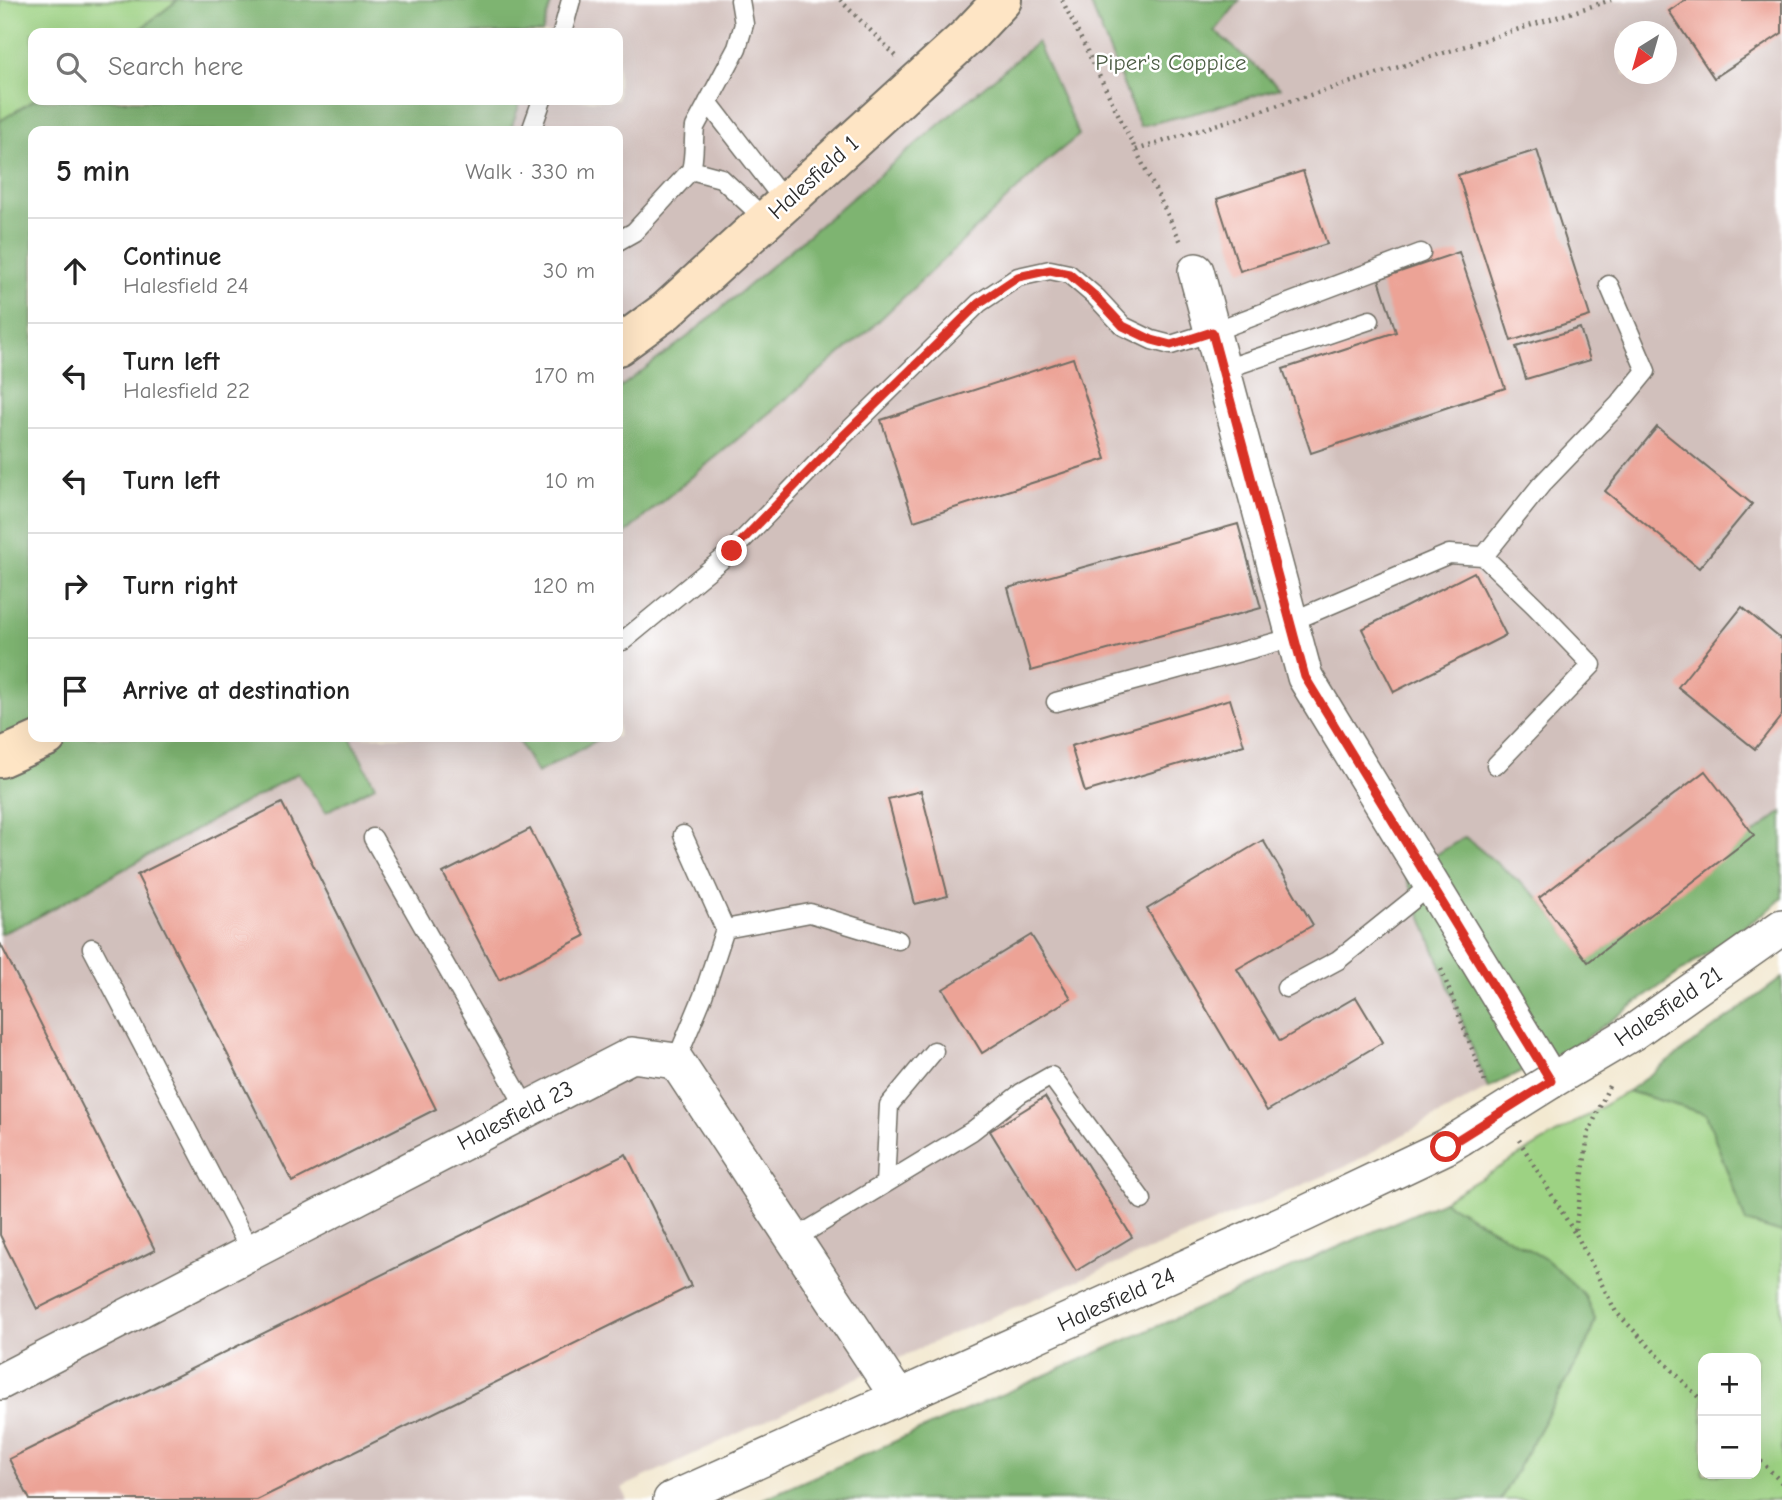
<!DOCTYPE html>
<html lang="en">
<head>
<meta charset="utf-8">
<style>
	body { margin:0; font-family:"Comic Neue",sans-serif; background:#f2f2f2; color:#222 }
	.controls { position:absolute; right:21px; bottom:21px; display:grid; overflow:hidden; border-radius:14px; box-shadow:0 7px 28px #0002 }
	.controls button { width:63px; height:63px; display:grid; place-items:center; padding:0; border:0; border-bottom:2px solid #e0e0e0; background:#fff; color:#222; font:35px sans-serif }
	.compass { position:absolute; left:1614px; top:21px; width:63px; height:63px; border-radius:50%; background:#fff; box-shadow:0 7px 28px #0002; rotate:217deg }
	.stop { position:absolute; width:21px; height:21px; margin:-16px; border:5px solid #d93025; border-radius:50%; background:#fff }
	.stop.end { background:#d93025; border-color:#fff; box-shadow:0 2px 7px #0008 }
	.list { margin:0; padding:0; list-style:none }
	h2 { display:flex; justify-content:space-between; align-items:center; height:91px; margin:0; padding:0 28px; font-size:30px }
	h2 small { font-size:23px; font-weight:400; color:#767676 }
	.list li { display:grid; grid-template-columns:46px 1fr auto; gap:21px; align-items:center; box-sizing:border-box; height:105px; padding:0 28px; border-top:2px solid #e0e0e0 }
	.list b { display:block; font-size:26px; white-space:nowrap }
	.list p { margin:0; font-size:23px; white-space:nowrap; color:#767676 }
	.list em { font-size:23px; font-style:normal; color:#767676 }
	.icon { flex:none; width:38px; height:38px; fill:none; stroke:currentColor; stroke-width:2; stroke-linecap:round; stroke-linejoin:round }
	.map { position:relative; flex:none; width:1782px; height:1500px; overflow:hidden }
	.search { position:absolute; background:#fff; box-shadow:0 7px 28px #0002; left:28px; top:28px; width:595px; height:77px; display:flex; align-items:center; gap:18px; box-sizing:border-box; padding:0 24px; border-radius:14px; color:#767676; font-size:26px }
	.panel { position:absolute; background:#fff; box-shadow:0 7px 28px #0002; left:28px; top:126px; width:595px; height:616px; border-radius:14px }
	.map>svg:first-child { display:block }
	.industrial { fill:#d1c0bc; fill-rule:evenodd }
	.green { fill:#9dd283; stroke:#647e57; stroke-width:2; fill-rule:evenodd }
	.forest { fill:#7eb471; stroke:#54704e; stroke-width:2 }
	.building { fill:#eca396 }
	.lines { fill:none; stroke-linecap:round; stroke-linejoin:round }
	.lane-casing { stroke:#716e65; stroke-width:21 }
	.street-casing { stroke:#716e65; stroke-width:38 }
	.secondary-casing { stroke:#716e65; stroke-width:42 }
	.path { stroke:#716e65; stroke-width:4.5; stroke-dasharray:2 5; stroke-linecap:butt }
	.lane { stroke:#fff; stroke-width:18 }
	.street { stroke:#fff; stroke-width:35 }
	.secondary { stroke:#fee5c5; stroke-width:38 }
	.street-bridge-casing { stroke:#716e65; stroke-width:38; stroke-linecap:butt }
	.street-bridge { stroke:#fff; stroke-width:35 }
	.route { stroke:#d93025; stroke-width:9 }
	.labels { text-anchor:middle; stroke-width:5; stroke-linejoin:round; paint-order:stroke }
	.park-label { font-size:23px; fill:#4d5d45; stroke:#fff }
	.street-label { font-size:23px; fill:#2b2b2b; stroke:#fff }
</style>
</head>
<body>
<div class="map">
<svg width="1782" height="1500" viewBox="0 0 1782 1500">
	<rect width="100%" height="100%" fill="#fff"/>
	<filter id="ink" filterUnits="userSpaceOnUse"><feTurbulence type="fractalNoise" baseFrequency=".0143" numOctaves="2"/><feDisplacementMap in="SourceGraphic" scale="14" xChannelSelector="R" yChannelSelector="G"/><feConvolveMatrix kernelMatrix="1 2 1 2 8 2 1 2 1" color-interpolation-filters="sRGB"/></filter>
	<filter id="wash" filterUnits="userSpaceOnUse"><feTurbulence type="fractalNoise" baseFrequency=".00686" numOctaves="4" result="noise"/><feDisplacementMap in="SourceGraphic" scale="28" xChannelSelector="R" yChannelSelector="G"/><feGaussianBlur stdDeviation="1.57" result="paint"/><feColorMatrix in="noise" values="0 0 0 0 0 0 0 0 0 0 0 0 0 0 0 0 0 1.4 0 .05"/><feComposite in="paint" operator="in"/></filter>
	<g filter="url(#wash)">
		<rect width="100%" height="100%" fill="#f3e9d1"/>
		<!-- industrial -->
		<path class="industrial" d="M551,0H1782V812L1588,962L1405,875L1488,1088L1345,1167L947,1336L621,1488L627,1500H0V934L32,920L298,773L375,785L350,737H618V131H509L519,100H618V33H540ZM1624,32H1666V74H1624Z"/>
		<!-- green -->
		<path class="green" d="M0,0H178L135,33H33L34,100L0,121Z
			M1628,1091L1706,1114L1746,1222L1782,1233V1500H1500L1588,1342L1595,1319L1547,1260L1443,1201ZM1703,1358H1756V1474H1703Z"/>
		<!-- forest -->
		<path class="forest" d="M178,0H552L542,33H135Z
			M1089,0H1240L1215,31L1280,88L1199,112L1140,126Z
			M1037,42L1079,135L1046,162L868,331L653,509L618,540V389L686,338Z
			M34,100H521L510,131H33V737H350L375,786L326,812L298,773L32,920L0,934V121Z
			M516,737H600L601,738L537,773Z
			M1782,812V898L1770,909L1582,1041L1488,1088L1405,874L1465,837L1539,898L1588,961Z
			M1782,978V1233L1746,1222L1706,1114L1628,1091Z
			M1443,1201L1547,1260L1584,1294L1595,1319L1588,1342L1500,1500H761Z"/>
		<g id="blocks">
			<!-- building -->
			<path class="building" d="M1685,0H1782V33L1714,78L1669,11Z
				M1537,150L1590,316L1511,341L1458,175Z
				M1303,171L1327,244L1240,271L1217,199Z
				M1459,252L1505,388L1311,453L1283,369L1396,332L1379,279Z
				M1580,328L1590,360L1526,379L1516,347Z
				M1073,358L1106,459L914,521L881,420Z
				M1657,427L1752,504L1699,568L1605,491Z
				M1238,524L1261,608L1031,671L1008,588Z
				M1474,572L1506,635L1394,692L1362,629Z
				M1742,607L1782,640V715L1755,749L1678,687Z
				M1230,699L1244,745L1085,792L1071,746Z
				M1705,771L1754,835L1588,962L1539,898Z
				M921,791L948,896L915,904L888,799Z
				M282,803L436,1109L292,1182L137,875Z
				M530,829L585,936L499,980L443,873Z
				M1263,840L1313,925L1237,969L1280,1041L1356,997L1383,1042L1267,1111L1147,909Z
				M1031,935L1071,998L982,1053L943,989Z
				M0,943L155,1250L37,1309L0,1235Z
				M1045,1097L1132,1237L1076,1271L990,1131Z
				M626,1154L691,1286L257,1500H30L9,1459Z"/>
		</g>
	</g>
	<g filter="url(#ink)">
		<use href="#blocks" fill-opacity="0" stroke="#716e65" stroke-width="2"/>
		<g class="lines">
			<!-- lane casing -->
			<g class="lane-casing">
				<path id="lane" d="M562,33L571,0
					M708,102L785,202
					M531,131L542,100
					M691,170L721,178L766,220
					M618,241L634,232L691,170C695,156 693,141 695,127L737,48L744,24L740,0
					M1222,370L1370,320
					M1484,556L1541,485L1619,404L1646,371L1609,285
					M1290,622L1449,554L1483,556L1535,606L1592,665L1496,765
					M623,641L732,551L841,438L979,303L1018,277L1050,270L1069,274L1096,297L1123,326L1152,340L1171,345L1212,332L1421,253
					M1056,702L1295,637
					M373,838L527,1109
					M725,929L810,913L898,940
					M92,948L251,1252
					M1286,988L1338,960L1431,885
					M676,1061L703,996L725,929L683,835
					M885,1184L889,1105L934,1051
					M794,1239L972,1131L1021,1093L1051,1076L1142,1200"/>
			</g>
			<!-- street casing -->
			<g class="street-casing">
				<path id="street" d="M1196,271L1305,677L1551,1081L1632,1033L1782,927
					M0,1382L632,1055L676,1061L898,1397
					M671,1500L1304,1214L1445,1147L1460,1138"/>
			</g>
			<!-- secondary casing -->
			<g class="secondary-casing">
				<path id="secondary" d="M618,346L666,311L969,35L1002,0
					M0,758L47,737"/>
			</g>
			<!-- path -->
			<path class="path" d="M840,0L896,56
				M1062,0L1182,244
				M1136,150L1611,0
				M1441,969L1486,1085
				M1609,1086L1588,1134L1575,1232L1616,1312L1703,1402
				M1519,1140L1574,1232
				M1756,1456L1782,1483"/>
			<!-- lane -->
			<use href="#lane" class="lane"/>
			<!-- street -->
			<use href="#street" class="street"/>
			<!-- secondary -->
			<use href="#secondary" class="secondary"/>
			<!-- street-bridge casing -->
			<g class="street-bridge-casing">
				<path id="street-bridge" d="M1460,1138L1551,1081"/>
			</g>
			<!-- street-bridge -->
			<use href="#street-bridge" class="street-bridge"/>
		</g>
	</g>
	<g class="lines" filter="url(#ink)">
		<!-- route -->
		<path class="route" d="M732,551L841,438L979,303L1018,277L1050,270L1069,274L1096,297L1123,326L1152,340L1171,345L1212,332L1305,677L1551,1081L1446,1147"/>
	</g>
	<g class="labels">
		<!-- park labels -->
		<g class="park-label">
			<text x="1171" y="70">Piper's Coppice</text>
		</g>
		<!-- street labels -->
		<g class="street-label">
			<text transform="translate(813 177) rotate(-42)" y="8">Halesfield 1</text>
			<text transform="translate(1668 1006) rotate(-34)" y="8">Halesfield 21</text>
			<text transform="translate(515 1115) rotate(-27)" y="8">Halesfield 23</text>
			<text transform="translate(1116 1299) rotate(-24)" y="8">Halesfield 24</text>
		</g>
	</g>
</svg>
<div class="controls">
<button>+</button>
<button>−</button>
</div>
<svg class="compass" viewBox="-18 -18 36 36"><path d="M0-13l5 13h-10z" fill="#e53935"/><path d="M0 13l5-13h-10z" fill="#767676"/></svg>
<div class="stop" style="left:1446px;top:1147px"></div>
<div class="stop end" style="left:732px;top:551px"></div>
<div class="search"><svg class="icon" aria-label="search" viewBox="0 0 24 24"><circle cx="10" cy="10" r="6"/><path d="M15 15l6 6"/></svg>Search here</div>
<section class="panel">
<h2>5 min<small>Walk · 330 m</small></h2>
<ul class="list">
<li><svg class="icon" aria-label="ahead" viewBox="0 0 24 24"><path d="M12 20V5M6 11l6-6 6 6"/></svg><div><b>Continue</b><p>Halesfield 24</p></div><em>30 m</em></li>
<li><svg class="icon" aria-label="left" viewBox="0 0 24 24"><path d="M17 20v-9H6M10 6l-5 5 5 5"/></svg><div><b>Turn left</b><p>Halesfield 22</p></div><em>170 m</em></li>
<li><svg class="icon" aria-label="left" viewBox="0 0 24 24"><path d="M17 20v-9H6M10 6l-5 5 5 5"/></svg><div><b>Turn left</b></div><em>10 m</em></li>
<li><svg class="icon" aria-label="right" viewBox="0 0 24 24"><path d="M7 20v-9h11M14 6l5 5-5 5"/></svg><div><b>Turn right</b></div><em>120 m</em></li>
<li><svg class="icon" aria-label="arrive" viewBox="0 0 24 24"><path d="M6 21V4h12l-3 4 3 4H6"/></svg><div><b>Arrive at destination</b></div></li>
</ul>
</section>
</div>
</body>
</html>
